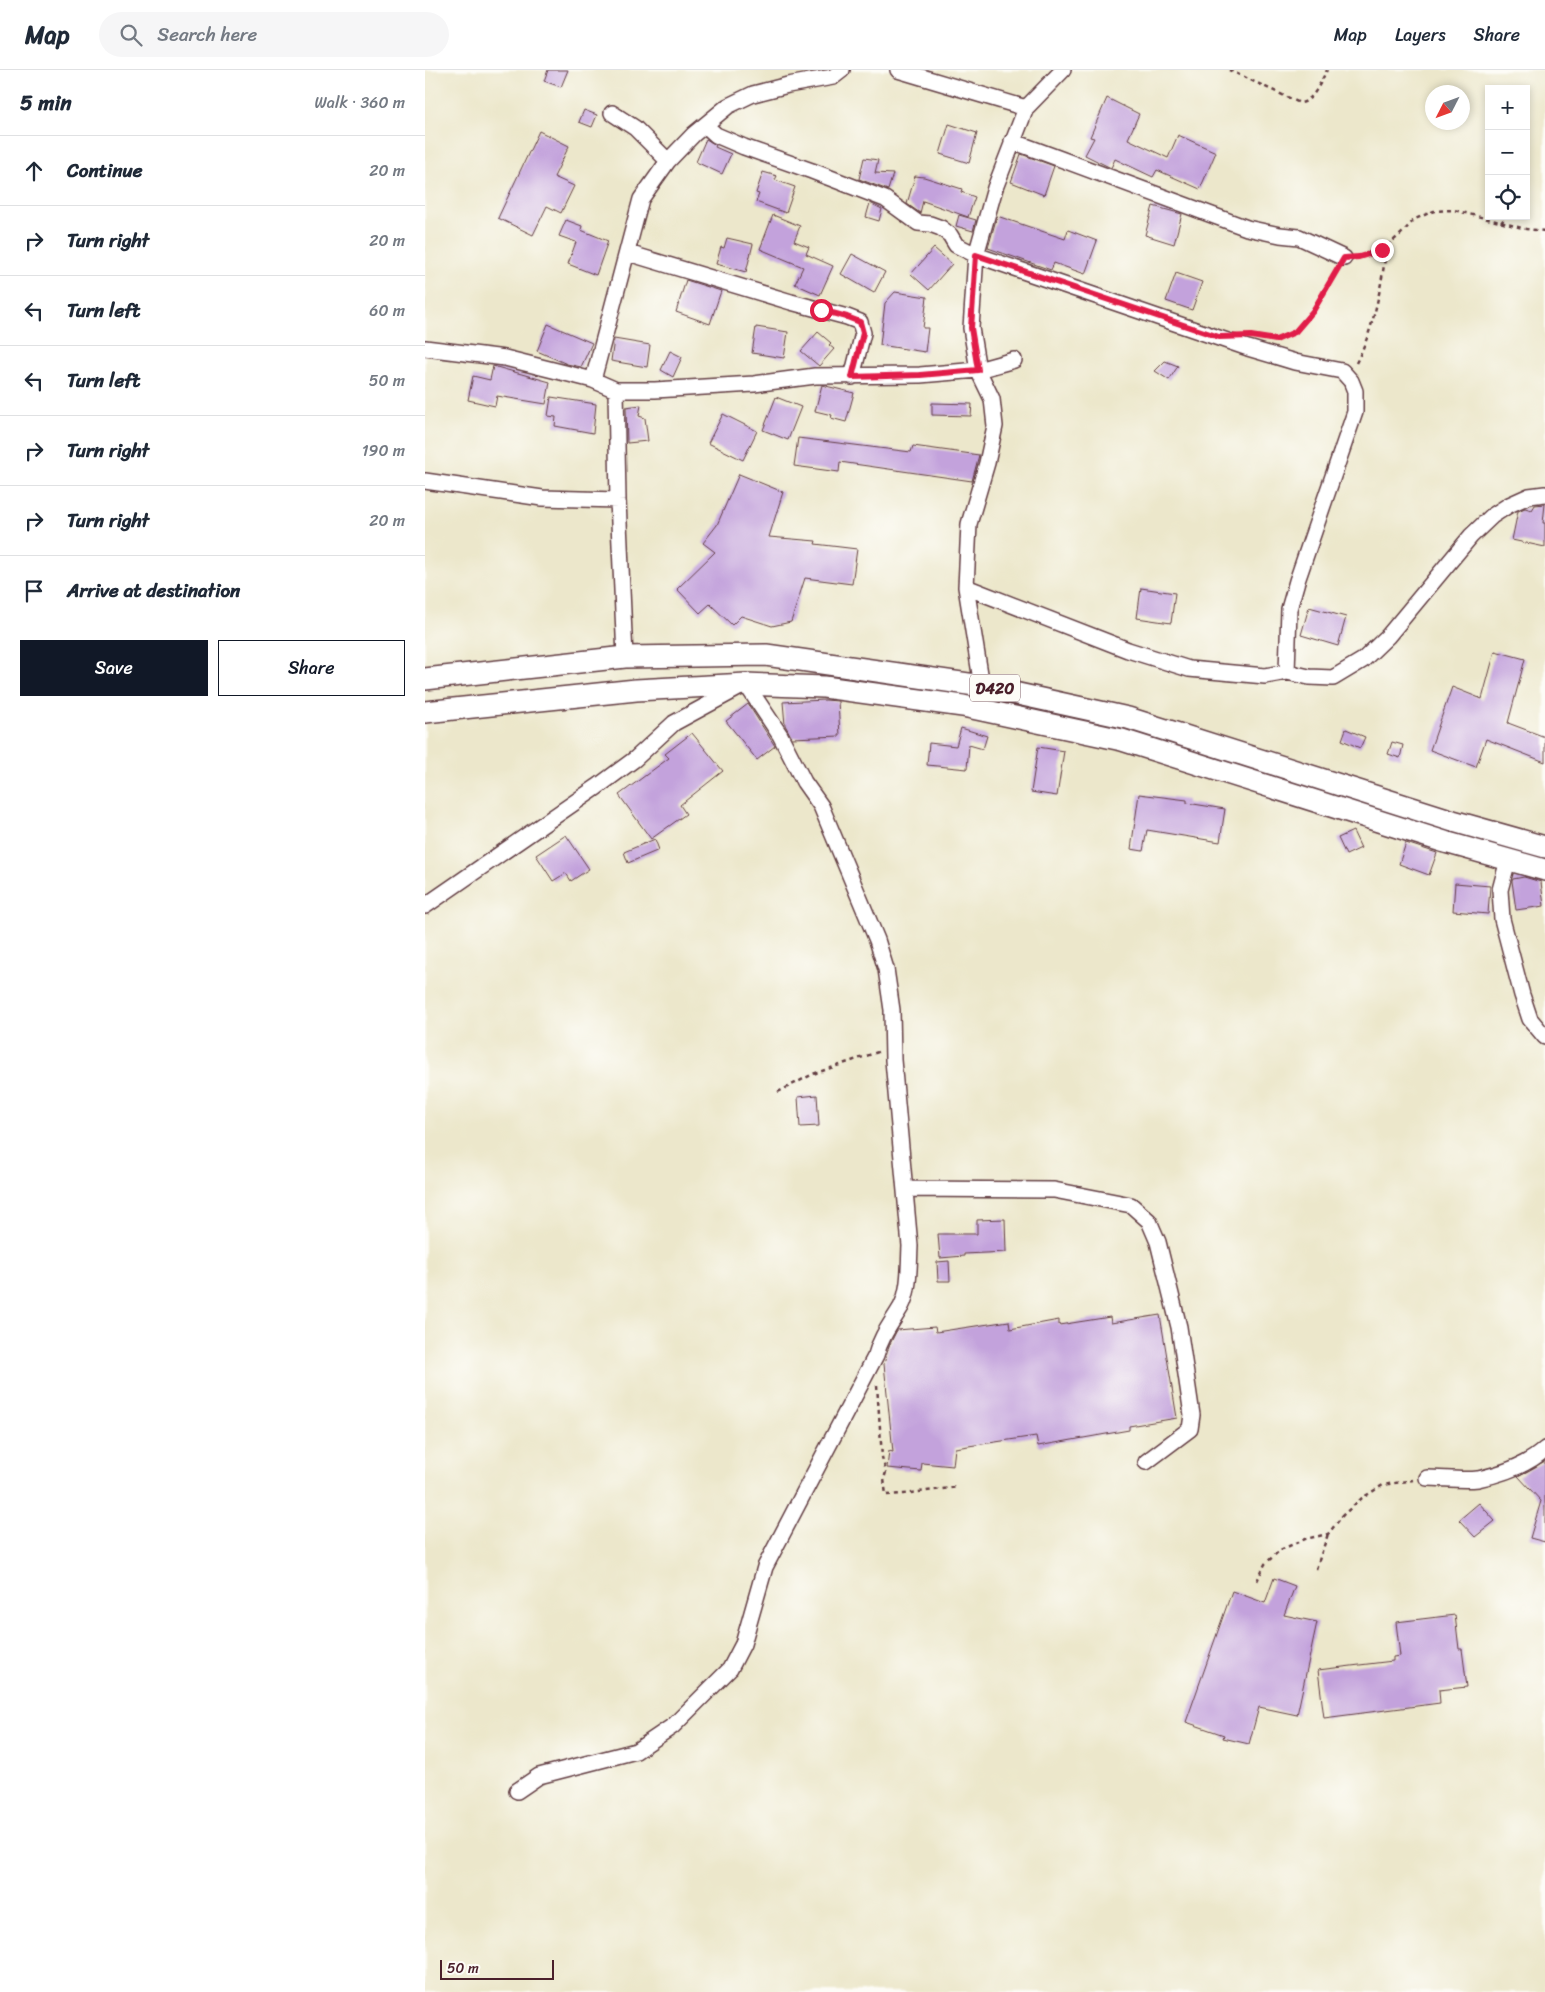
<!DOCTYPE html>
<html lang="en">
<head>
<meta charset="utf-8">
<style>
	body { margin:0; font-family:Sriracha,sans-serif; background:#f6f6f7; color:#1f2937 }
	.controls { position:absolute; right:15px; top:15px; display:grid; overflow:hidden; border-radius:0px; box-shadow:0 2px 8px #0003 }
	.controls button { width:45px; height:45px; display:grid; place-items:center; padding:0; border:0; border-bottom:1px solid #e0e1e3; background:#fff; color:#1f2937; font:25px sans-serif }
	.compass { position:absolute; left:1000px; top:15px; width:45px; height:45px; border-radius:50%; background:#fff; box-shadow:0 2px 8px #0003; rotate:228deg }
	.scale { position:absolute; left:15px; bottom:12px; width:114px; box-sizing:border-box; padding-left:5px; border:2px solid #4a1f2b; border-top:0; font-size:14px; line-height:18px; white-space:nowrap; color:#4a1f2b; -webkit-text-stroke:4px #fdfcf7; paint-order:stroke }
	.stop { position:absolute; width:15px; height:15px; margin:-11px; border:4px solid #e11d48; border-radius:50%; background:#fff }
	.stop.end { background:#e11d48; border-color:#fff; box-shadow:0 1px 5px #0008 }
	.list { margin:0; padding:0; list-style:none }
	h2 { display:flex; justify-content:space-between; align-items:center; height:65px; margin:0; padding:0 20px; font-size:21px }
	h2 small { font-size:16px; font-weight:400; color:#747a83 }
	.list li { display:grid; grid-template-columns:32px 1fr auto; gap:15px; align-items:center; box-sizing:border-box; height:70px; padding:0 20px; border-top:1px solid #e0e1e3 }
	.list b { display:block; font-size:19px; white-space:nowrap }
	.list em { font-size:16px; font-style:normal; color:#747a83 }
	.actions { display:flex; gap:10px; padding:15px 20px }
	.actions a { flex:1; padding:11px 0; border:1px solid #111827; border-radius:0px; text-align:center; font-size:18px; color:#111827 }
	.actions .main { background:#111827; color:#fff }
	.icon { flex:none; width:28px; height:28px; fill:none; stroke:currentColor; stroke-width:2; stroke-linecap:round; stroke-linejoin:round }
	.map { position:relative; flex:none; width:1120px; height:1922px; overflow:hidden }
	header { display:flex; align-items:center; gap:30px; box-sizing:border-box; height:70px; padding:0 25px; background:#fff; border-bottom:1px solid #e0e1e3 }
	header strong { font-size:24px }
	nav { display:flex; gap:28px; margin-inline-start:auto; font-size:18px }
	.search { width:350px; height:45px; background:#f6f6f7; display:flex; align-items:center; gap:12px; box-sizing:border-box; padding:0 18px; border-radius:28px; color:#747a83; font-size:19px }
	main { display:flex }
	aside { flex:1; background:#fff }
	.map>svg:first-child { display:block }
	.building { fill:#c3a2dc }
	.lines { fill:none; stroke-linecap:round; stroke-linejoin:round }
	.minor-casing { stroke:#623d43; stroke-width:18 }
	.highway-casing { stroke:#623d43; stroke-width:24 }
	.path { stroke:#623d43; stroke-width:2.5; stroke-dasharray:4 4; stroke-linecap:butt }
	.minor { stroke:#fff; stroke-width:15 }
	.highway { stroke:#fff; stroke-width:21 }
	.route { stroke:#e11d48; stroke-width:6 }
	.labels { text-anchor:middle; stroke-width:4.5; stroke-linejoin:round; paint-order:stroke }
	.shield { fill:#fdfcf7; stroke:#806168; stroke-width:1 }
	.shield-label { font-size:16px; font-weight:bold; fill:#4a1f2b }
</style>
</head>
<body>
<header>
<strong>Map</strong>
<div class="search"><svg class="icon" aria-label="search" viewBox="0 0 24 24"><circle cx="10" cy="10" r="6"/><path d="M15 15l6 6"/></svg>Search here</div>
<nav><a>Map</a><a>Layers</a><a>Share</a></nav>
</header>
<main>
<aside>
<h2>5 min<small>Walk · 360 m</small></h2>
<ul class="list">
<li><svg class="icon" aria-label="ahead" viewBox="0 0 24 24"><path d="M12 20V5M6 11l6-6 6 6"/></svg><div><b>Continue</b></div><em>20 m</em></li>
<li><svg class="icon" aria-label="right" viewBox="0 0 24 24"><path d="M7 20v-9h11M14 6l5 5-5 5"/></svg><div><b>Turn right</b></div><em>20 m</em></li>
<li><svg class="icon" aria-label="left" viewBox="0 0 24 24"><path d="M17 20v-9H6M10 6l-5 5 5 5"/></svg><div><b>Turn left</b></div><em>60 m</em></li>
<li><svg class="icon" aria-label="left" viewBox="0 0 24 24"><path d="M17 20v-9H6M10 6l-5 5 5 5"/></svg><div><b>Turn left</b></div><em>50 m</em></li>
<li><svg class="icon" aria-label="right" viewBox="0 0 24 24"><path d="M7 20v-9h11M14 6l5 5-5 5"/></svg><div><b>Turn right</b></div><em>190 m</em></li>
<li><svg class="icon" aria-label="right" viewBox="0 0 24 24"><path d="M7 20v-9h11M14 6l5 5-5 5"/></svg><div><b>Turn right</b></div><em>20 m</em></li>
<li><svg class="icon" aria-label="arrive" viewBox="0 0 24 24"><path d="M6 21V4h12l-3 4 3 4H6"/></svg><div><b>Arrive at destination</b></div></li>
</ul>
<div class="actions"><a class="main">Save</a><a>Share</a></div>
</aside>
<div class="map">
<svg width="1120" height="1922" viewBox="0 0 1120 1922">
	<rect width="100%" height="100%" fill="#fdfcf7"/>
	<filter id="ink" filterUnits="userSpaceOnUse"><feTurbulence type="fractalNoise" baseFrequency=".02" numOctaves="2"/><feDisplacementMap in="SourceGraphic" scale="10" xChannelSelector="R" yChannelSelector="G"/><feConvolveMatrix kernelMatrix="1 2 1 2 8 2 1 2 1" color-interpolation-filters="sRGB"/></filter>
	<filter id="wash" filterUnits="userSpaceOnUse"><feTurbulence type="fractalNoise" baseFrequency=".0096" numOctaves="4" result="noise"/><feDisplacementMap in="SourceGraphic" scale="20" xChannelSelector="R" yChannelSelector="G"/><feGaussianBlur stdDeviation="1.12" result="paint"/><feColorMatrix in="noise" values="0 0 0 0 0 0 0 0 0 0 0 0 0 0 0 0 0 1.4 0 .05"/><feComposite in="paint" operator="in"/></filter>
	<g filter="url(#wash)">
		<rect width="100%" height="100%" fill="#ece7cb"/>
		<g id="blocks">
			<!-- building -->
			<path class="building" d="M123,0H143L136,17L119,11Z
				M682,28L714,44L703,69L743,88L753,65L791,82L775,119L732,100L728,107L690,89L686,98L660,85L669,68L665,67Z
				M159,40L172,45L167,57L154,52Z
				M524,54L552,63L544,93L515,84Z
				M114,61L144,76L129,107L149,116L136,143L122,136L108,165L73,148Z
				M281,69L291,75L290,77L306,84L297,104L271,92Z
				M596,84L629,96L619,125L586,112Z
				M439,88L453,90L450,103L468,104L463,120L434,109Z
				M338,102L352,106L350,110L370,117L361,143L331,132L334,124L331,123Z
				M490,106L499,107L537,119L536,122L550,127L543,147L498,131L495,143L482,134Z
				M445,133L457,139L454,151L441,147Z
				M728,136L757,144L749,174L720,165Z
				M348,145L375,156L369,171L384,177L381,184L408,196L395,225L370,214L378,197L335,179Z
				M534,145L551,150L548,161L531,156Z
				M572,146L640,169L643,160L672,171L660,204L629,193L626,200L563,178Z
				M141,150L157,156L156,160L183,171L171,205L143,194L151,172L134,166Z
				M302,168L328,174L321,202L291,194L296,177L299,178Z
				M509,178L527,194L504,220L486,204Z
				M427,184L460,202L449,223L416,204Z
				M751,203L777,212L767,240L741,231Z
				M261,210L296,221L285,254L251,242Z
				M470,222L502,227L498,258H503L500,282L455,275L460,233Z
				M123,254L167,273L156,297L142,294L112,281Z
				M331,257L363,262L359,288L327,283Z
				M393,262L406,273L404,275L409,279L394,296L376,281Z
				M189,269L225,275L222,297L186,291Z
				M245,281L257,287L248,307L236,300Z
				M740,291L753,296L744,310L730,301Z
				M68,296L125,312L121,334L72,326L70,336L43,330L48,306L65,310Z
				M397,315L429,323L421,352L406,348L407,345L390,341Z
				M126,327L171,334L168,363L130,356L131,347L123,346Z
				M351,327L376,337L363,370L338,360Z
				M507,333L547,334L546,346L507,345Z
				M216,335L214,346L220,348L223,371L202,373L201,337Z
				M298,344L332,361L318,390L283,373Z
				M373,368L486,382L488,376L554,385L547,411L415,392L414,402L369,396Z
				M314,404L358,422L344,467L391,471L390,474L432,479L427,514L380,508L366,552L347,556L316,546L307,555L285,534L275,543L252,519L290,482L278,473L292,455Z
				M1120,434L1118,453H1120V477L1087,470L1093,441L1100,438L1107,440L1110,435Z
				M716,518L750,523L746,553L712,548Z
				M884,537L921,547L913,576L876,565Z
				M1070,581L1100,589L1083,653L1120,667V692L1061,669L1051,697L1005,680L1027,617L1057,629Z
				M400,630L413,631L415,666L367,668L360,655L358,632Z
				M323,634L350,676L332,690L301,651Z
				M536,658L562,666L558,679L544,675L542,699L502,695L504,673L531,676Z
				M921,659L940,667L935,678L917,670Z
				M267,663L298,701L255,735L261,744L226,769L194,725L244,688L240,684Z
				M967,672L978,675L975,688L963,684Z
				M613,677L639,681L632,726L606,722Z
				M714,724L762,730V733L800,739L795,772L722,760L718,781L706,779Z
				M928,761L936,778L921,785L913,768Z
				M141,765L164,799L146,811L141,803L128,811L111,785Z
				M230,769L234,780L203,793L199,782Z
				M981,773L1012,783L1004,805L974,794Z
				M1099,807L1116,812L1119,836L1091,840L1087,811L1088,809Z
				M1030,813L1065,816L1063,844L1028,841Z
				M392,1025L394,1056L375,1057L373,1027Z
				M580,1149L581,1182L539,1184V1186L515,1188L513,1164H552V1150Z
				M524,1191L525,1211H513L512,1192Z
				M735,1245L752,1348L704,1356V1360L613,1376L611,1366L530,1378L528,1396L497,1393L496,1401L462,1398L464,1381L468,1382L459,1294L464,1276L472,1260L510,1257L511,1262L584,1251L585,1259L634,1250V1255L685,1247L686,1253Z
				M1120,1391V1472L1105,1468L1116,1431L1093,1406Z
				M1054,1433L1070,1451L1050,1467L1034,1450Z
				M849,1508L870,1516L859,1545L892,1552L872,1645L834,1637L824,1674L798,1668L799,1665L761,1652L807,1521L840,1533Z
				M1030,1545L1034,1579H1037L1042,1617L1014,1620L1015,1633L899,1648L893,1600L968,1591V1587L975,1586L971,1552Z"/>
		</g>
	</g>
	<g filter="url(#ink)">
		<use href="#blocks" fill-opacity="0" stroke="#623d43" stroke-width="1"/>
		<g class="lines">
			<!-- minor casing -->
			<g class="minor-casing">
				<path id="minor" d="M473,0L601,38
					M187,43L210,58L243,91
					M280,55L291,65L319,77L387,101L460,129L493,153L505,154L516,158L525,165L531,175L551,185L823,278L870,292L917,301L926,311L930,321V342L872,511L864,539L862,602
					M587,71L822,158L855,165L874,167L919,188
					M203,183L366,232L422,247L435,252L438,263L427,307
					M0,278L80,288L168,310L191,320H230L329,314L390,306L495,305L553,300L589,290
					M168,310L216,129L243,91L269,64L303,36L328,24L363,15L408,7L417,0
					M191,320L193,430L200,587
					M0,411L117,428L193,430
					M541,517L703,580L764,599L840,606L862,602L884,607L908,608L938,590L963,566L1046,466L1067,446L1084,435L1104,426L1120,424
					M557,616L541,517L544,454L562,393L570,356L567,329L553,300L546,258L551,185L570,118L601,38L638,0
					M1083,790L1075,820L1077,849L1097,925L1105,949L1120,967
					M0,836L172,717L210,689L249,653L321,614L355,665L379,712L396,736L452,870L461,899L467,940L468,990L485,1176C484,1195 485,1220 476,1237C466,1254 456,1266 451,1285L340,1497L318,1574L305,1599L248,1656L211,1681L114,1706L92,1721
					M480,1119L629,1120L706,1135L724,1151L733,1172L754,1257L767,1345L765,1359L721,1392
					M1002,1408C1018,1408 1037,1411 1053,1409C1076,1404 1103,1395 1120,1379"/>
			</g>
			<!-- highway casing -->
			<g class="highway-casing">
				<path id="highway" d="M0,609L200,587L341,585L557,616L703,648L1028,751L1120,777
					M0,642L211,620L321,614L399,617L538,636L697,670L1020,772L1120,800"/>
			</g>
			<!-- path -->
			<path class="path" d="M804,0L875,33C888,32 896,11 902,0
				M1076,153L1081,146
				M933,187L957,180L976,164L990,149L1009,141L1029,140L1101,159L1120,161
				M850,270L870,262L888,241L912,200
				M931,293C950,257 956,215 962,176
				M353,1022L388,1004L453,982
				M452,1315L457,1387L461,1402L459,1409L461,1425L479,1424L533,1417
				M891,1499L903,1464
				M832,1511L840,1494L855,1480L880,1469L903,1464L918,1445L937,1428L958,1415L988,1410"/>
			<!-- minor -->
			<use href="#minor" class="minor"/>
			<!-- highway -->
			<use href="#highway" class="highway"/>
		</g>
	</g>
	<g class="lines" filter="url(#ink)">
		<!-- route -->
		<path class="route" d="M396,240L422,247L435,252L438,263L427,307L495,305L553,300L546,258L551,185L794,267L826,266L851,270L870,262L888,241L919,188L934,187L957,180"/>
	</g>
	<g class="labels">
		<!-- shield labels -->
		<rect class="shield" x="545" y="604.5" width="50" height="27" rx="4"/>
		<g class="shield-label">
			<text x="570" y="624">D420</text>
		</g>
	</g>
</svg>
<div class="controls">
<button>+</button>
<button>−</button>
<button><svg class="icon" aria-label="locate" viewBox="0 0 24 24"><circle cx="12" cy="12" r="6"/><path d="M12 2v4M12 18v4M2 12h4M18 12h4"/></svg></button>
</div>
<svg class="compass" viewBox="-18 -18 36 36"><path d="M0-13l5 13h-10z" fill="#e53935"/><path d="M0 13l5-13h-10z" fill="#747a83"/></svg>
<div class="scale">50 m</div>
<div class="stop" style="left:396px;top:240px"></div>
<div class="stop end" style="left:957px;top:180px"></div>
</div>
</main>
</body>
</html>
